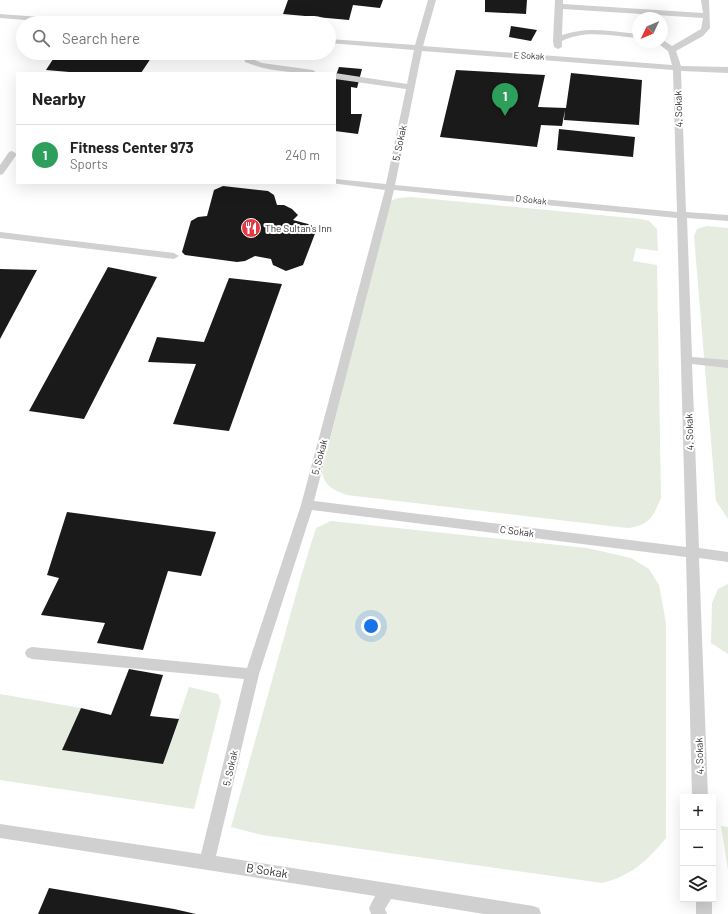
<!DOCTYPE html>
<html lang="en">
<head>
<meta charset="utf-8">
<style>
	body { margin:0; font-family:Barlow,sans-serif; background:#f2f2f2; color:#222 }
	.controls { position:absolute; right:12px; bottom:12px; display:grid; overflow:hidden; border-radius:0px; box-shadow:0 4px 16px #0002 }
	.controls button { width:36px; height:36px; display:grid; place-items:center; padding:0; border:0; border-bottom:1px solid #e0e0e0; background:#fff; color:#222; font:20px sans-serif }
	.compass { position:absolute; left:632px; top:12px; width:36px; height:36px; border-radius:50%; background:#fff; box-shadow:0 4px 16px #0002; rotate:226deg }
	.you { position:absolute; left:371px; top:626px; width:14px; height:14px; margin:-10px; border:3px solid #fff; border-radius:50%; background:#1a73e8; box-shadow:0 0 0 6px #1a73e833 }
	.badge { display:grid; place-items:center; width:26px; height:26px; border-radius:50%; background:#d93025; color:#fff; font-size:13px; font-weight:700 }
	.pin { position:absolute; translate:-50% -33px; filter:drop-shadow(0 1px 2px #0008) }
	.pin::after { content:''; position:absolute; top:21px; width:14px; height:12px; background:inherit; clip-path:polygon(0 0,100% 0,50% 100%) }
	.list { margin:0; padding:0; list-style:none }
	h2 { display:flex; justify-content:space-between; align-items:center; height:52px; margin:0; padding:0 16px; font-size:17px }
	h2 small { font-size:13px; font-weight:400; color:#767676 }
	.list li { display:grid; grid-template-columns:26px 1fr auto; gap:12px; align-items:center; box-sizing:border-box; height:60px; padding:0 16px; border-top:1px solid #e0e0e0 }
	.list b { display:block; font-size:15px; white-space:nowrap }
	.list p { margin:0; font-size:13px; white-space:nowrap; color:#767676 }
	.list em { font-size:13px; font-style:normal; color:#767676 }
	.icon { flex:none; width:22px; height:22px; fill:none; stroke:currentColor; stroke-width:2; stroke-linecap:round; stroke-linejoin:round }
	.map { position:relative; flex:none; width:728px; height:914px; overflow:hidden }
	.search { position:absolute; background:#fff; box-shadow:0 4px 16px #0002; left:16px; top:16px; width:320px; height:44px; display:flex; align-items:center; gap:10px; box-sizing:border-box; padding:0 14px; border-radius:22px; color:#767676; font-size:15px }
	.panel { position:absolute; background:#fff; box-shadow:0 4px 16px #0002; left:16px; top:72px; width:320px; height:112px; border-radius:0px }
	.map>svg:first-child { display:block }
	.green { fill:#e6ecdf }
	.building { fill:#1a1a1a }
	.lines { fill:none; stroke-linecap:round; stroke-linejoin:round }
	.lane { fill:#d0d0d0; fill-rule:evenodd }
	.labels { text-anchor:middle; stroke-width:4; stroke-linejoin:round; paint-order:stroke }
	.far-street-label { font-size:9px; fill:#333; stroke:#fff }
	.street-label { font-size:10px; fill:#333; stroke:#fff }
	.poi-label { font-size:10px; fill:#333; stroke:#fff; text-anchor:start }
	.near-street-label { font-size:12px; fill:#333; stroke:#fff }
</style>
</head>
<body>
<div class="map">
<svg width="728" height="914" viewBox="0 0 728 914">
	<rect width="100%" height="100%" fill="#fff"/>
	<!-- green -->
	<path class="green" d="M411,197L641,219L649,221L657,229L658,251L636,248L633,261L657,265L661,498C653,517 649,526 627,528L347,495C334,490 325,487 322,472L390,201L398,198Z
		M707,226L728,228V519L716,501L694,236L697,229Z
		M331,521L587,548L631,558L649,569L659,585L666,623V838C647,861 631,876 602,883L262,835L231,827L302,573L316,528Z
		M728,584V654L711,643L712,603L718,589Z
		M189,687L218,694L221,702L194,809L0,780V694L81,708L63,750L163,764Z
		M721,826L728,827V870Z"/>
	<!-- building -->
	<path class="building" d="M288,0H383L380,8L353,5L349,20L283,14Z
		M485,0H527L526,14L485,12Z
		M511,26L537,30L531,41L509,37Z
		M57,53H132L153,55L141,73H81L46,70Z
		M339,67L362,69L357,88L351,87V114H362L358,134L335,131V78Z
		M456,70L545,75L538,107L566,108L571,73L642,80L639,125L564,120L565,110L562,126L541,125L537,147L440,137Z
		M559,129L635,137L633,157L557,150Z
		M223,186L268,191L274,195L277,205H284L292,209L298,215L293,220L308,224L316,231L303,265L286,271L273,265L271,259L255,256L245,261L237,262L185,255L182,252L191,221L198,217L207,216L214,190Z
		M108,267L157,277L84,419L29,411Z
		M0,269L37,270L0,339Z
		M229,278L282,284L229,431L173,424L196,364L148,362L157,337L204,342Z
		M67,512L216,532L201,576L168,571L143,650L97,643L105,623L41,615L59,578L47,575Z
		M129,669L163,675L150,716L179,719L163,764L62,750L81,708L111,715Z
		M49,888L174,909L196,914H38Z"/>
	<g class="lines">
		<!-- lane -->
		<path class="lane" d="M428,0H436L423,46L672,65L668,51L656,42H662L663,40L672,46L701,29L703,18L563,9L562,35C587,26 612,31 638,34V38C613,36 585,29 562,41V47L558,49L554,47L553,41L555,0H563V4L703,13L701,0H709L710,28L703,36L676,51L681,66L728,67V73L681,71L686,212L728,215V221L687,218L692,357L728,360V368L692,364L699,548L728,552V562L699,558L708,797H692L686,557L312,510L259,674L216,856L533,906L539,908L541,914H484L391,899L385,909L387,914H371L369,908L375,896L0,838V824L201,854L244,679L32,659L27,657L25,653L27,649L32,647L247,668L301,505L385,190L331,183H335V179L386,184L406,89L335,79V73L407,84L414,50L329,43V39L415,45ZM422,51L673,70L677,212L395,185ZM394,190L677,218L686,547L314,501Z
			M0,14L95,21L99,23H63L0,18Z
			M243,53H251L252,59L262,63L313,70L317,73C293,73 268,71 245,62Z
			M12,151L17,154L3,174L0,175V165L9,152Z
			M0,232L174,253L179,256L174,259L0,238Z
			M696,899H712V914H696Z"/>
	</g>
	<!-- icons -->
	<defs>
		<g id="restaurant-disc" transform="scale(1)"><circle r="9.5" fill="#e63946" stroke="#fff"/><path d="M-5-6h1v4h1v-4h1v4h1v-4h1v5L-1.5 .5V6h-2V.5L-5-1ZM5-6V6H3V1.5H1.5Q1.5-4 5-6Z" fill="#fff"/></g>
	</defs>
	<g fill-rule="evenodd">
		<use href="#restaurant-disc" x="251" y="228"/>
	</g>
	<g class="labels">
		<!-- far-street labels -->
		<g class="far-street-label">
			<text transform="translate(529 56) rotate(3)" y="3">E Sokak</text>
			<text transform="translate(531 200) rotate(6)" y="3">D Sokak</text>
		</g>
		<!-- street labels -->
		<g class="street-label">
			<text transform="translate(678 109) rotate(-92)" y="4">4. Sokak</text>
			<text transform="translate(399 143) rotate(-78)" y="4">5. Sokak</text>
			<text transform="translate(689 432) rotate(-92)" y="4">4. Sokak</text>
			<text transform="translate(319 457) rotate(-75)" y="4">5. Sokak</text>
			<text transform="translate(517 531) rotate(7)" y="4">C Sokak</text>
			<text transform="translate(699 756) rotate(-92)" y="4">4. Sokak</text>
			<text transform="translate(230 768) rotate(-77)" y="4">5. Sokak</text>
		</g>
		<!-- poi labels -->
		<g class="poi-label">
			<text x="265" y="232">The Sultan's Inn</text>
		</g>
		<!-- near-street labels -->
		<g class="near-street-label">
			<text transform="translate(267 871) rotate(9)" y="4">B Sokak</text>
		</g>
	</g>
</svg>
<div class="controls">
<button>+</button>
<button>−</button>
<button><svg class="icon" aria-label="layers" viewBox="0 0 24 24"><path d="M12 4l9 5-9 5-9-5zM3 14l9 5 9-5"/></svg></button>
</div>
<svg class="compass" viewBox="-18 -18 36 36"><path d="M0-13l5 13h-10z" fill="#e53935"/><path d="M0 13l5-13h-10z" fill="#767676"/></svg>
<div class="you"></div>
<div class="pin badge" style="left:505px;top:116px;background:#2e9e5b">1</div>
<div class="search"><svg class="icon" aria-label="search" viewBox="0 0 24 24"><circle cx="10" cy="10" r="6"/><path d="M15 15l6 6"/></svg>Search here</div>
<section class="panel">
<h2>Nearby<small></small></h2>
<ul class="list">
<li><span class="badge" style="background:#2e9e5b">1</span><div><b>Fitness Center 973</b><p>Sports</p></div><em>240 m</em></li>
</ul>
</section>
</div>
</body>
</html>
